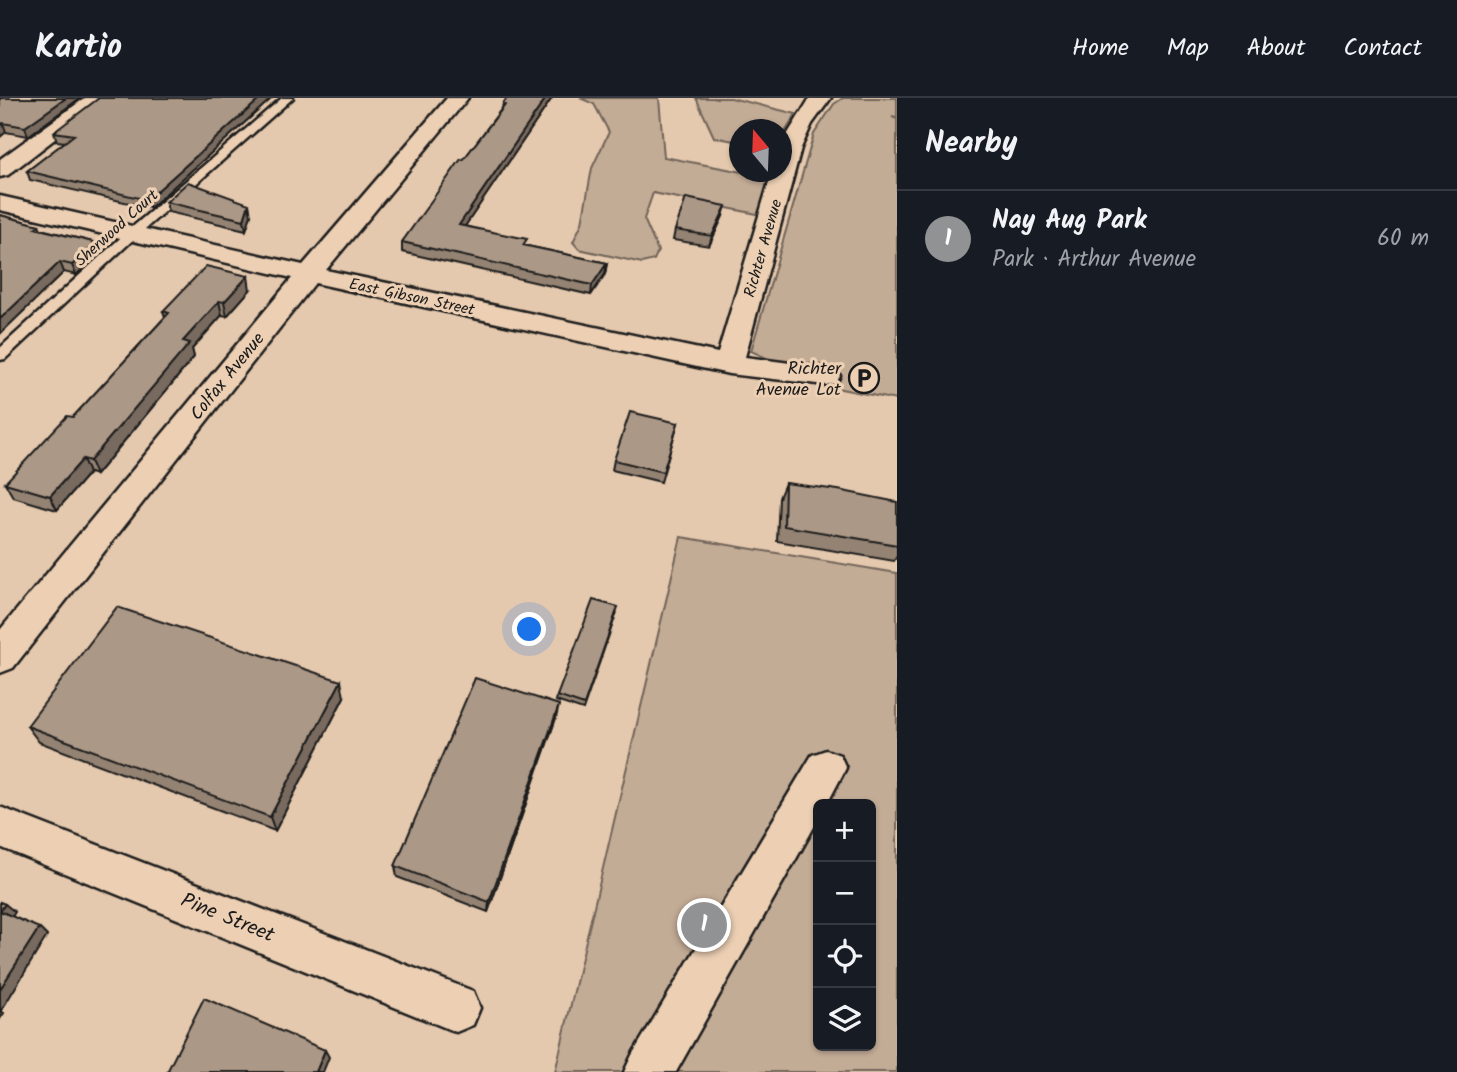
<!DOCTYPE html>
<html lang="en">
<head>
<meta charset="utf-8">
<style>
	body { margin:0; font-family:Kalam,sans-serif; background:#242831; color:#f1f3f6 }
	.controls { position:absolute; right:21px; bottom:21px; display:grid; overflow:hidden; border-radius:10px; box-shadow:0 2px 5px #0004 }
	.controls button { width:63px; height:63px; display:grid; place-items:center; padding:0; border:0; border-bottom:2px solid #363941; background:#171b24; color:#f1f3f6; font:35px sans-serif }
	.compass { position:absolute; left:729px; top:21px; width:63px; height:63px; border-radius:50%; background:#171b24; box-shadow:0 2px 5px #0004; rotate:341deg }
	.you { position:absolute; left:530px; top:532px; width:24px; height:24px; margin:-18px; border:5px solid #fff; border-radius:50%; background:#1a73e8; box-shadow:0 0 0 10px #1a73e833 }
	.badge { display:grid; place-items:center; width:46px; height:46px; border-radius:50%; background:#919294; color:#fff; font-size:23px; font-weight:700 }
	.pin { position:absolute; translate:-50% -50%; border:4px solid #fff; box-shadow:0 2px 7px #0006 }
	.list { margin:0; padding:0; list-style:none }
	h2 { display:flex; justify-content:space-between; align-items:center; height:91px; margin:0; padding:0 28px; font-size:30px }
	h2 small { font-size:23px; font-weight:400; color:#9ea1a6 }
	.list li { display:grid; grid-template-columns:46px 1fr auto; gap:21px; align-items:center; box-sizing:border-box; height:98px; padding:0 28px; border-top:2px solid #363941 }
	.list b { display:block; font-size:26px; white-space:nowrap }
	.list p { margin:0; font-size:23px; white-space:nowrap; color:#9ea1a6 }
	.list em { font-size:23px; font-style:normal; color:#9ea1a6 }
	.icon { flex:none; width:38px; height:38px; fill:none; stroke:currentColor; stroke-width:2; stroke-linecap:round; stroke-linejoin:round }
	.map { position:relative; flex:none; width:897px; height:974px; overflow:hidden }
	header { display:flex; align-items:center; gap:42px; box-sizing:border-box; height:98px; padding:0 35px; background:#171b24; border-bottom:2px solid #363941 }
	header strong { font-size:33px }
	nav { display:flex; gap:38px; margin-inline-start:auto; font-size:24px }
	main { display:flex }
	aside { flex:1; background:#171b24 }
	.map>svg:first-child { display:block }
	.green { fill:#c3ac96; stroke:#706459; stroke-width:2; fill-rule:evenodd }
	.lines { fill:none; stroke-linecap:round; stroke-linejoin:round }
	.lane-casing { stroke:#1c1c1c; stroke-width:5 }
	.street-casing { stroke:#1c1c1c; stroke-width:5 }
	.lane { fill:#edd0b4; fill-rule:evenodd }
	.street { fill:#edd0b4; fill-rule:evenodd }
	.wall { fill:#948373; stroke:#1c1c1c; stroke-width:2 }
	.shaded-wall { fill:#786a5e; stroke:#1c1c1c; stroke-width:2 }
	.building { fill:#ac9886; stroke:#1c1c1c; stroke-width:2 }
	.labels { text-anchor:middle; stroke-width:6; stroke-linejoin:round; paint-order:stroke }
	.far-street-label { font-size:16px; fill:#1c1c1c; stroke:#edd0b4 }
	.poi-label { font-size:18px; fill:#1c1c1c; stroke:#edd0b4; text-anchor:end }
	.street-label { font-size:18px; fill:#1c1c1c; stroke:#edd0b4 }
	.near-street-label { font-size:21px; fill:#1c1c1c; stroke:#edd0b4 }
</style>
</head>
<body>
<header>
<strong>Kartio</strong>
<nav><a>Home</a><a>Map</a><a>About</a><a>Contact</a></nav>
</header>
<main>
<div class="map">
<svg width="897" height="974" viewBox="0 0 897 974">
	<rect width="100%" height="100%" fill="#e5c9ae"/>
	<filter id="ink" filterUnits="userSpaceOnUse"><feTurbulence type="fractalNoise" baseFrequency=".0143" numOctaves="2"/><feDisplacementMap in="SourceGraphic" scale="14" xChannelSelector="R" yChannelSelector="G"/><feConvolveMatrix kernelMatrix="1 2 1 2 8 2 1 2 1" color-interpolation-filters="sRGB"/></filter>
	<g filter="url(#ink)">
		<!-- green -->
		<path class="green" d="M580,0H659L664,59L774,80L762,117L653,95L644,121L658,153L654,162L642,165L579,151L573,144L582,125L592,70L609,34L594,6Z
			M696,0H731L796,16L782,39V32H740L739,44L714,39Z
			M843,0H897V20L892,19L897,21V302L831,289L751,253L814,36L834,6Z
			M681,439L897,475V974H555ZM818,706H871V948H818Z"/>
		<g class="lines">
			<!-- lane casing -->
			<g class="lane-casing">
				<path id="lane" d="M282,0H293L137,138L5,261L0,262V250L129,132Z"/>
			</g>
			<!-- street casing -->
			<g class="street-casing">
				<path id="street" d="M85,0H108L8,77L0,79V61Z
					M447,0H468L326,172L718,255L772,74H782V45L810,0H831L812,26L801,50L745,259L836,271L840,278L836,285L826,287L729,276L315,185L13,570L0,575V532L292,180L0,112V98L303,167Z
					M826,652L840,657L846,670L827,706H818V722L676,974H624L632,957L812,657Z
					M0,709L473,893L480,910L473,927L456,934L0,749Z"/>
			</g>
			<!-- lane -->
			<use href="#lane" class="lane"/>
			<!-- street -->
			<use href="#street" class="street"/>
		</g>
		<!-- wall -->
		<path class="wall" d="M0,0H80L28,38L6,34L0,39Z
			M272,0L150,110L30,82L27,73L65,44L57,43L54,34Z
			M507,0H552L465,128L527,148L607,165L605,176L591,197L402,154V144L502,10L503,6Z
			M166,104L251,117L246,132L168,114Z
			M0,117L39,127L41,131L97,145L100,155L76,177L64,174L0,236Z
			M723,118L709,148L673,142L675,132Z
			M250,192L227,218L222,217L192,251L194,259L96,377L89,375L57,412L13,399L5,385L73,319L165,219L163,213Z
			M678,325L661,384L612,372L614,362Z
			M785,385L897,404V458L894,463L777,443L779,400Z
			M617,514L583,612L556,603L557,598Z
			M344,599L275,733L39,644L27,628Z
			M556,620L488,814L397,779L395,768Z"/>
		<!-- shaded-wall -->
		<path class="shaded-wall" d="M66,0H80L28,38L25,29Z
			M261,0H272L150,110L147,102Z
			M546,0H552L459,137V127Z
			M3,25L6,34L0,39V28Z
			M249,106L251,117L246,132L244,122Z
			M726,108L723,118L709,148L712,138Z
			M97,145L100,155L76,177L72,167Z
			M60,164L64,174L0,236V221Z
			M607,165L605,176L591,197L592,187Z
			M248,178L250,192L227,218L224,204Z
			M219,203L222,217L192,251L194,259L96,377L90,363L183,243Z
			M83,361L89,375L57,412L50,398Z
			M341,583L344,599L275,733L270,719Z
			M559,607L556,620L488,814L489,804Z
			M5,806L15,814L10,822L0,813Z
			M39,830L47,838L1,913L4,915L0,921V891Z
			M325,952L329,959L323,974H316Z"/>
		<!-- building -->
		<path class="building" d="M0,0H66L25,29L3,25L0,28Z
			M99,0H261L147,102L27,73L74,37L54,34Z
			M507,0H546L459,127L527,141L523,147L607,165L592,187L402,144L461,61L463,62L505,7L503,6Z
			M188,84L249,106L244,122L166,104Z
			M686,100L726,108L712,138L675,132Z
			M0,117L39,127L35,130L97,145L72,167L60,164L0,221Z
			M206,168L248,178L224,204L219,203L183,243L190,245L90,363L83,361L50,398L5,385L67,318L73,319L169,215L163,213Z
			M630,314L678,325L663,374L614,362Z
			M785,385L838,392L897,404V447L784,428Z
			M593,502L618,509L584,607L557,598Z
			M117,509L341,583L270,719L27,628Z
			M475,580L559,607L489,804L395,768Z
			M0,804L5,806L0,813L39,830L0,891Z
			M204,900L325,952L316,974H167Z"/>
	</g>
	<!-- icons -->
	<defs>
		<g id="parking-ring" transform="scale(1.575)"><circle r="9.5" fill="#edd0b4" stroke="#1c1c1c" stroke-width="1.5"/><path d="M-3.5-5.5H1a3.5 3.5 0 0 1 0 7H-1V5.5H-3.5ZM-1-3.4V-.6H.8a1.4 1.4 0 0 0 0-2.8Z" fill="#1c1c1c"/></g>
	</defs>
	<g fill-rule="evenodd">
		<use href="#parking-ring" x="864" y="280"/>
	</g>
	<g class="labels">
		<!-- far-street labels -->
		<g class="far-street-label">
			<text transform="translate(116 129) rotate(-42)" y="6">Sherwood Court</text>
			<text transform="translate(762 150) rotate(-74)" y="6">Richter Avenue</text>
			<text transform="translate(412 198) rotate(12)" y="6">East Gibson Street</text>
		</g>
		<!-- poi labels -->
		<g class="poi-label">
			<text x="841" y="276">Richter<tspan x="841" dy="21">Avenue Lot</tspan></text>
		</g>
		<!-- street labels -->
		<g class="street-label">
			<text transform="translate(227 278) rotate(-51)" y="6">Colfax Avenue</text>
		</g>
		<!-- near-street labels -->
		<g class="near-street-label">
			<text transform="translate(228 819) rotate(22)" y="7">Pine Street</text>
		</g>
	</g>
</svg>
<div class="controls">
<button>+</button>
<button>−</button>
<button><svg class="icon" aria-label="locate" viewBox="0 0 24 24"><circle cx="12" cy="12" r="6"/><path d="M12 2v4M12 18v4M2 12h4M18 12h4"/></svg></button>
<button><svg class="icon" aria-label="layers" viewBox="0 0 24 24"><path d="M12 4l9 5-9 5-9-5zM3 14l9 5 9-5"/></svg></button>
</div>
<svg class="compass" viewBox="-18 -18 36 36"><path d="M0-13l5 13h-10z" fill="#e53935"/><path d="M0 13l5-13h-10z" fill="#9ea1a6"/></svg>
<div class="you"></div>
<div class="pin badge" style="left:704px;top:827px">1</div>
</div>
<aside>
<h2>Nearby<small></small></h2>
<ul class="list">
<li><span class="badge">1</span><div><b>Nay Aug Park</b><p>Park · Arthur Avenue</p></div><em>60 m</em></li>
</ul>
</aside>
</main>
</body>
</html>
